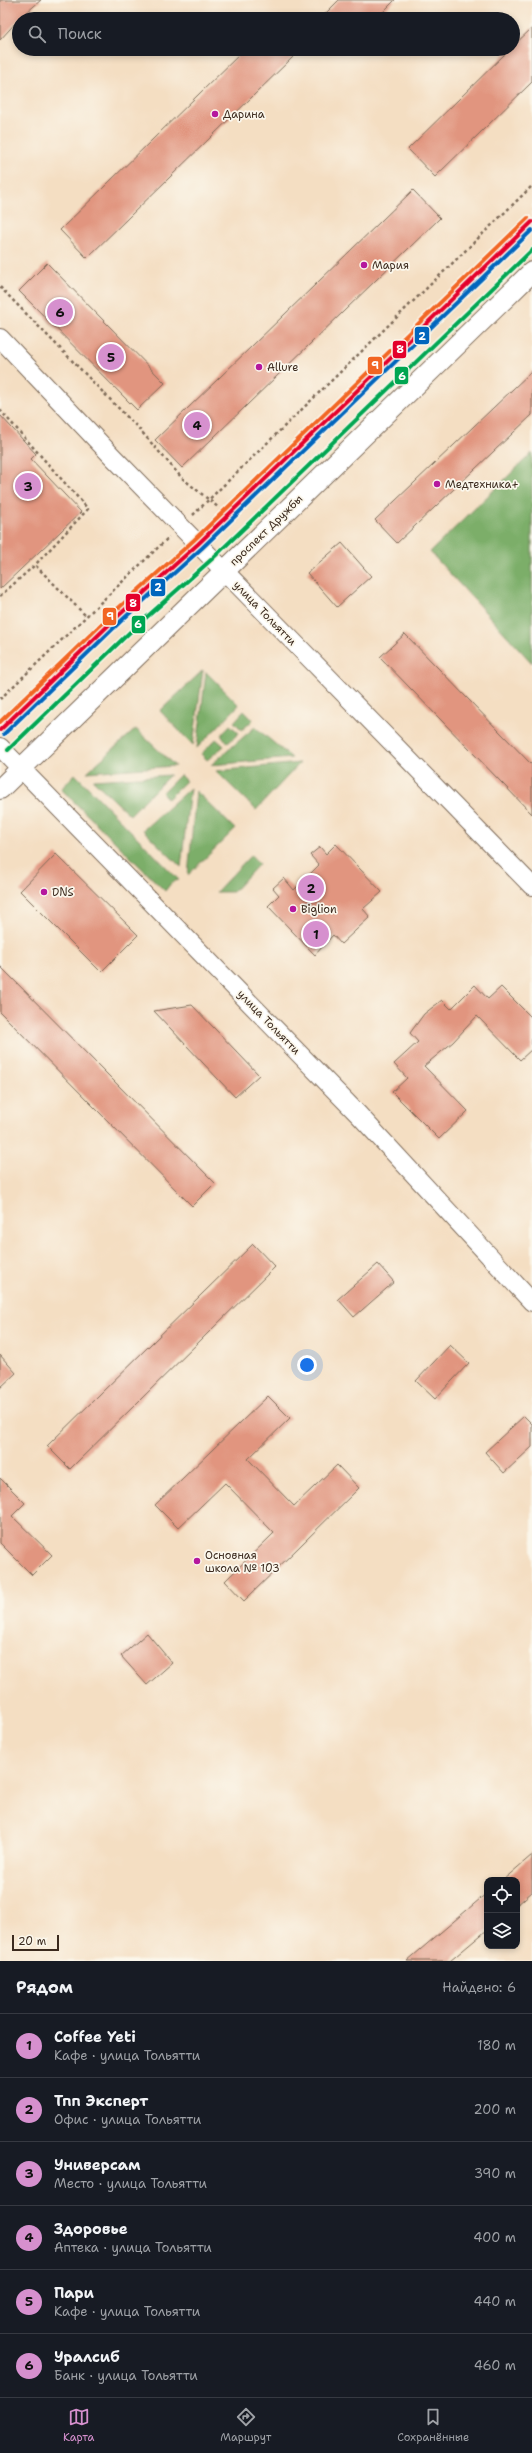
<!DOCTYPE html>
<html lang="ru">
<head>
<meta charset="utf-8">
<style>
	body { margin:0; font-family:"Shantell Sans",sans-serif; background:#20242c; color:#f1f3f6 }
	.controls { position:absolute; right:12px; bottom:12px; display:grid; overflow:hidden; border-radius:8px; box-shadow:0 2px 6px #0003 }
	.controls button { width:36px; height:36px; display:grid; place-items:center; padding:0; border:0; border-bottom:1px solid #363941; background:#171b24; color:#f1f3f6; font:20px sans-serif }
	.scale { position:absolute; left:12px; bottom:10px; width:47px; box-sizing:border-box; padding-left:4px; border:2px solid #3b2a1e; border-top:0; font-size:11px; line-height:14px; white-space:nowrap; color:#3b2a1e; -webkit-text-stroke:3px #fbf7ec; paint-order:stroke }
	.you { position:absolute; left:307px; top:1365px; width:14px; height:14px; margin:-10px; border:3px solid #fff; border-radius:50%; background:#1a73e8; box-shadow:0 0 0 6px #1a73e833 }
	.badge { display:grid; place-items:center; width:26px; height:26px; border-radius:50%; background:#d690ce; color:#111; font-size:13px; font-weight:700 }
	.pin { position:absolute; translate:-50% -50%; border:2px solid #fff; box-shadow:0 1px 4px #0006 }
	.list { margin:0; padding:0; list-style:none }
	h2 { display:flex; justify-content:space-between; align-items:center; height:52px; margin:0; padding:0 16px; font-size:17px }
	h2 small { font-size:13px; font-weight:400; color:#9ea1a6 }
	.list li { display:grid; grid-template-columns:26px 1fr auto; gap:12px; align-items:center; box-sizing:border-box; height:64px; padding:0 16px; border-top:1px solid #363941 }
	.list b { display:block; font-size:15px; white-space:nowrap }
	.list p { margin:0; font-size:13px; white-space:nowrap; color:#9ea1a6 }
	.list em { font-size:13px; font-style:normal; color:#9ea1a6 }
	.icon { flex:none; width:22px; height:22px; fill:none; stroke:currentColor; stroke-width:2; stroke-linecap:round; stroke-linejoin:round }
	.map { position:relative; flex:none; width:532px; height:1961px; overflow:hidden }
	.search { position:absolute; background:#171b24; box-shadow:0 2px 6px #0003; left:12px; right:12px; top:12px; height:44px; display:flex; align-items:center; gap:10px; box-sizing:border-box; padding:0 14px; border-radius:22px; color:#9ea1a6; font-size:15px }
	.sheet { height:436px; background:#171b24 }
	nav { display:flex; justify-content:space-around; align-items:center; box-sizing:border-box; height:56px; border-top:1px solid #363941; background:#171b24; font-size:11px; color:#9ea1a6 }
	nav a { display:grid; justify-items:center; gap:2px }
	nav .on { color:#d690ce }
	.map>svg:first-child { display:block }
	.forest { fill:#7cae69; stroke:#5c6c44 }
	.building { fill:#e1957f }
	.lines { fill:none; stroke-linecap:round; stroke-linejoin:round }
	.tertiary-casing { stroke:#7c6957; stroke-width:20 }
	.secondary-casing { stroke:#7c6957; stroke-width:22 }
	.path { stroke:#7c6957; stroke-width:2.5; stroke-dasharray:3 3; stroke-linecap:butt }
	.tertiary { stroke:#fff; stroke-width:18 }
	.secondary { stroke:#fff; stroke-width:20 }
	.tram-1-casing { stroke:#fbf7ec; stroke-width:7 }
	.tram-2-casing { stroke:#fbf7ec; stroke-width:7 }
	.tram-3-casing { stroke:#fbf7ec; stroke-width:7 }
	.tram-4-casing { stroke:#fbf7ec; stroke-width:7 }
	.tram-1 { stroke:#e4002b; stroke-width:4 }
	.tram-2 { stroke:#0065bd; stroke-width:4 }
	.tram-3 { stroke:#f26522; stroke-width:4 }
	.tram-4 { stroke:#00a651; stroke-width:4 }
	.poi-dot { fill:#b5179e; stroke:#fbf7ec; stroke-width:1.5 }
	.labels { text-anchor:middle; stroke-width:3.5; stroke-linejoin:round; paint-order:stroke }
	.poi-label { font-size:11px; fill:#3b2a1e; stroke:#fbf7ec; text-anchor:start }
	.street-label { font-size:11px; fill:#3b2a1e; stroke:#fbf7ec }
	.line-badge { stroke:#fbf7ec; stroke-width:1.5 }
	.badge-label { font-size:11px; text-anchor:middle; font-weight:bold; fill:#fff }
</style>
</head>
<body>
<div class="map">
<svg width="532" height="1961" viewBox="0 0 532 1961">
	<rect width="100%" height="100%" fill="#fbf7ec"/>
	<filter id="ink" filterUnits="userSpaceOnUse"><feTurbulence type="fractalNoise" baseFrequency=".025" numOctaves="2"/><feDisplacementMap in="SourceGraphic" scale="8" xChannelSelector="R" yChannelSelector="G"/><feConvolveMatrix kernelMatrix="1 2 1 2 8 2 1 2 1" color-interpolation-filters="sRGB"/></filter>
	<filter id="wash" filterUnits="userSpaceOnUse"><feTurbulence type="fractalNoise" baseFrequency=".012" numOctaves="4" result="noise"/><feDisplacementMap in="SourceGraphic" scale="16" xChannelSelector="R" yChannelSelector="G"/><feGaussianBlur stdDeviation="0.9" result="paint"/><feColorMatrix in="noise" values="0 0 0 0 0 0 0 0 0 0 0 0 0 0 0 0 0 1.4 0 .05"/><feComposite in="paint" operator="in"/></filter>
	<g filter="url(#wash)">
		<rect width="100%" height="100%" fill="#f4dec2"/>
		<!-- forest -->
		<path class="forest" d="M532,453V663L430,552Z
			M203,670L193,745L160,711Z
			M206,672L239,705L197,748Z
			M244,711L253,720L242,730L234,722Z
			M230,725L239,733L228,743L221,735Z
			M255,727L292,758L211,765Z
			M136,729L175,766L87,772Z
			M216,739L224,746L207,760L201,754Z
			M300,763L256,810L216,771Z
			M75,774L179,880L172,882L165,891L61,789Z
			M170,775L130,815L93,780Z
			M180,775L186,781L168,799L162,793Z
			M190,788L181,867L143,830Z
			M196,791L235,829L188,875Z
			M251,855L259,864L233,892H216Z"/>
		<g id="blocks">
			<!-- building -->
			<path class="building" d="M0,0H41L19,19L0,40Z
				M339,0H395L376,19H320Z
				M532,28V82L435,177L408,149L510,49H513V46Z
				M245,49H287L294,56L87,258L60,230Z
				M413,190L440,218L182,468L155,440Z
				M47,263L165,383L137,410L19,291Z
				M532,371V415L397,543L375,520Z
				M0,415L36,454L31,459L81,512L0,589Z
				M342,543L371,576L337,607L307,573Z
				M405,634L532,765V814L380,657Z
				M336,844L382,892L363,909L370,917L341,944L333,935L315,955L268,906L279,895L273,888L284,878L294,890L319,865L310,855L320,847L326,854Z
				M56,854L138,935L101,972L20,891Z
				M0,966L215,1183L192,1206L0,1012Z
				M475,985L488,999L501,987L532,1018V1049L520,1060L477,1016L453,1042L424,1066L468,1111L439,1139L392,1092L407,1078L394,1064L418,1042L410,1033L424,1014L442,1000L451,1009Z
				M192,1005L259,1075L235,1097L154,1011Z
				M253,1244L275,1267L70,1469L47,1446Z
				M378,1264L394,1282L354,1317L338,1299Z
				M450,1345L469,1363L435,1399L416,1381Z
				M0,1355L16,1373L0,1388Z
				M268,1396L290,1418L248,1459L294,1506L337,1465L359,1488L244,1601L225,1581L274,1533L225,1483L178,1528L155,1505Z
				M524,1416L532,1424V1447L504,1473L485,1452Z
				M0,1478L25,1503L12,1516L52,1555L32,1575L0,1543Z
				M147,1633L172,1663L147,1685L121,1656Z
				M532,1855V1892L517,1905V1880H503Z
				M487,1893V1930L450,1961H407Z"/>
		</g>
	</g>
	<g filter="url(#ink)">
		<use href="#blocks" fill-opacity="0" stroke="#7c6957" stroke-width="1"/>
		<g class="lines">
			<!-- tertiary casing -->
			<g class="tertiary-casing">
				<path id="tertiary" d="M0,338L113,457L532,886
					M0,747L359,1115L532,1302"/>
			</g>
			<!-- secondary casing -->
			<g class="secondary-casing">
				<path id="secondary" d="M0,789L532,272"/>
			</g>
			<!-- path -->
			<path class="path" d="M0,287L140,430L182,478L219,508
				M0,410L88,509L35,565
				M193,515L532,186
				M0,596L35,565L86,616
				M0,699L169,537"/>
			<!-- tertiary -->
			<use href="#tertiary" class="tertiary"/>
			<!-- secondary -->
			<use href="#secondary" class="secondary"/>
			<!-- tram-1 casing -->
			<g class="tram-1-casing">
				<path id="tram-1" d="M0,730L117,617L198,544L532,222"/>
			</g>
			<!-- tram-2 casing -->
			<g class="tram-2-casing">
				<path id="tram-2" d="M4,734L121,621L202,548L532,230"/>
			</g>
			<!-- tram-3 casing -->
			<g class="tram-3-casing">
				<path id="tram-3" d="M0,722L113,613L194,540L528,218"/>
			</g>
			<!-- tram-4 casing -->
			<g class="tram-4-casing">
				<path id="tram-4" d="M8,750L130,632L212,559L532,250"/>
			</g>
			<!-- tram-1 -->
			<use href="#tram-1" class="tram-1"/>
			<!-- tram-2 -->
			<use href="#tram-2" class="tram-2"/>
			<!-- tram-3 -->
			<use href="#tram-3" class="tram-3"/>
			<!-- tram-4 -->
			<use href="#tram-4" class="tram-4"/>
		</g>
	</g>
	<!-- markers -->
	<g class="poi-dot">
		<circle cx="215" cy="114" r="4"/>
		<circle cx="364" cy="265" r="4"/>
		<circle cx="259" cy="367" r="4"/>
		<circle cx="437" cy="484" r="4"/>
		<circle cx="44" cy="892" r="4"/>
		<circle cx="293" cy="909" r="4"/>
		<circle cx="197" cy="1561" r="4"/>
	</g>
	<g class="labels">
		<!-- poi labels -->
		<g class="poi-label">
			<text x="223" y="118">Дарина</text>
			<text x="372" y="269">Мария</text>
			<text x="267" y="371">Allure</text>
			<text x="445" y="488">Медтехника+</text>
			<text x="52" y="896">DNS</text>
			<text x="301" y="913">Biglion</text>
			<text x="205" y="1559">Основная<tspan x="205" dy="13">школа № 103</tspan></text>
		</g>
		<!-- street labels -->
		<g class="street-label">
			<text transform="translate(266 530) rotate(-44)" y="4">проспект Дружбы</text>
			<text transform="translate(265 613) rotate(46)" y="4">улица Тольятти</text>
			<text transform="translate(269 1022) rotate(46)" y="4">улица Тольятти</text>
		</g>
	</g>
	<g class="line-badge">
		<rect x="414" y="326" width="16" height="19" rx="4" fill="#0065bd"/>
		<rect x="392" y="340" width="15" height="19" rx="4" fill="#e4002b"/>
		<rect x="367" y="356" width="16" height="19" rx="4" fill="#f26522"/>
		<rect x="394" y="366" width="15" height="19" rx="4" fill="#00a651"/>
		<rect x="150" y="578" width="16" height="19" rx="4" fill="#0065bd"/>
		<rect x="125" y="593" width="16" height="19" rx="4" fill="#e4002b"/>
		<rect x="102" y="607" width="15" height="19" rx="4" fill="#f26522"/>
		<rect x="131" y="615" width="15" height="19" rx="4" fill="#00a651"/>
	</g>
	<g class="badge-label">
		<text x="422" y="340">2</text>
		<text x="400" y="353">8</text>
		<text x="375" y="369">9</text>
		<text x="402" y="380">6</text>
		<text x="158" y="591">2</text>
		<text x="133" y="607">8</text>
		<text x="110" y="620">9</text>
		<text x="138" y="628">6</text>
	</g>
</svg>
<div class="controls">
<button><svg class="icon" aria-label="locate" viewBox="0 0 24 24"><circle cx="12" cy="12" r="6"/><path d="M12 2v4M12 18v4M2 12h4M18 12h4"/></svg></button>
<button><svg class="icon" aria-label="layers" viewBox="0 0 24 24"><path d="M12 4l9 5-9 5-9-5zM3 14l9 5 9-5"/></svg></button>
</div>
<div class="scale">20 m</div>
<div class="you"></div>
<div class="pin badge" style="left:316px;top:934px">1</div>
<div class="pin badge" style="left:311px;top:888px">2</div>
<div class="pin badge" style="left:28px;top:486px">3</div>
<div class="pin badge" style="left:197px;top:425px">4</div>
<div class="pin badge" style="left:111px;top:357px">5</div>
<div class="pin badge" style="left:60px;top:312px">6</div>
<div class="search"><svg class="icon" aria-label="search" viewBox="0 0 24 24"><circle cx="10" cy="10" r="6"/><path d="M15 15l6 6"/></svg>Поиск</div>
</div>
<section class="sheet">
<h2>Рядом<small>Найдено: 6</small></h2>
<ul class="list">
<li><span class="badge">1</span><div><b>Coffee Yeti</b><p>Кафе · улица Тольятти</p></div><em>180 m</em></li>
<li><span class="badge">2</span><div><b>Тпп Эксперт</b><p>Офис · улица Тольятти</p></div><em>200 m</em></li>
<li><span class="badge">3</span><div><b>Универсам</b><p>Место · улица Тольятти</p></div><em>390 m</em></li>
<li><span class="badge">4</span><div><b>Здоровье</b><p>Аптека · улица Тольятти</p></div><em>400 m</em></li>
<li><span class="badge">5</span><div><b>Пари</b><p>Кафе · улица Тольятти</p></div><em>440 m</em></li>
<li><span class="badge">6</span><div><b>Уралсиб</b><p>Банк · улица Тольятти</p></div><em>460 m</em></li>
</ul>
</section>
<nav>
<a class="on"><svg class="icon" aria-label="map" viewBox="0 0 24 24"><path d="M3 6l6-2 6 2 6-2v14l-6 2-6-2-6 2zM9 4v14M15 6v14"/></svg>Карта</a>
<a><svg class="icon" aria-label="directions" viewBox="0 0 24 24"><path d="M12 3l9 9-9 9-9-9zM9 14v-3h6M13 9l2 2-2 2"/></svg>Маршрут</a>
<a><svg class="icon" aria-label="saved" viewBox="0 0 24 24"><path d="M7 4h10v16l-5-4-5 4z"/></svg>Сохранённые</a>
</nav>
</body>
</html>
